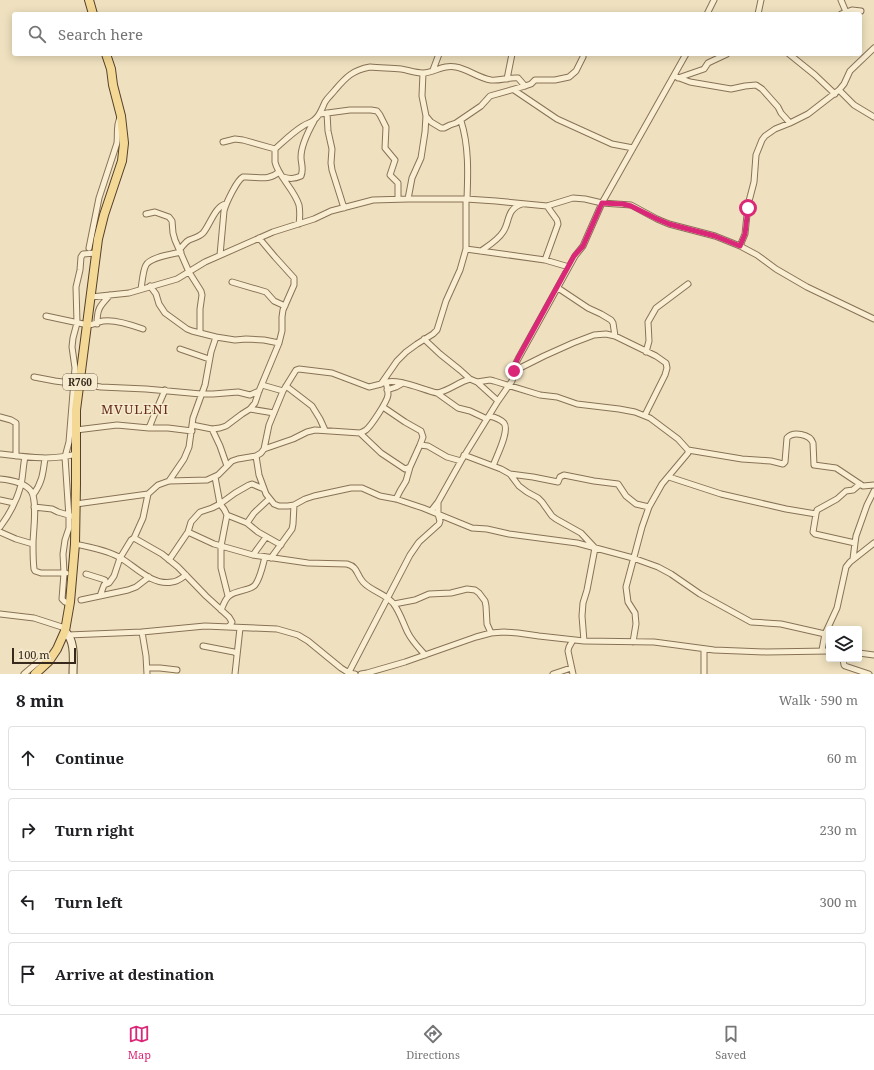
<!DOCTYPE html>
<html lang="en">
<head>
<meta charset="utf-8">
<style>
	body { margin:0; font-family:"Noto Serif",serif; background:#f2f2f2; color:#202124 }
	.controls { position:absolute; right:12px; bottom:12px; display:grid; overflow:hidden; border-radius:4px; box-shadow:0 2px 10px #0003 }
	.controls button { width:36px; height:36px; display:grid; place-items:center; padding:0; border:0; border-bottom:1px solid #e0e0e0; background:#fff; color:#202124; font:20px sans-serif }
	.scale { position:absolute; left:12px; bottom:10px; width:64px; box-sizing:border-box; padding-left:4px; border:2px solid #37291c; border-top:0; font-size:11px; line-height:14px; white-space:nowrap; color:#37291c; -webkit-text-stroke:3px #f6ebcf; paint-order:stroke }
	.stop { position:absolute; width:12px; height:12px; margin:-9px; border:3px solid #db2777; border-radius:50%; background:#fff }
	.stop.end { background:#db2777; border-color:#fff; box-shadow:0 1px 4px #0008 }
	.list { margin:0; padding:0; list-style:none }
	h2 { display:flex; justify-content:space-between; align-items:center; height:52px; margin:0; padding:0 16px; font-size:17px }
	h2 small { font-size:13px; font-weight:400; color:#757577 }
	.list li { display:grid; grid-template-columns:26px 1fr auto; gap:12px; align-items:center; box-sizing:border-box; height:64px; margin:0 8px 8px; padding:0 8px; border:1px solid #e0e0e0; border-radius:4px }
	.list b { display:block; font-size:15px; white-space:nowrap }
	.list em { font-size:13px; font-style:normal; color:#757577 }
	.icon { flex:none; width:22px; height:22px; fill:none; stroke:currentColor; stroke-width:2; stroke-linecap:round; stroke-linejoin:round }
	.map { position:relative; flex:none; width:874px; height:674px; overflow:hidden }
	.search { position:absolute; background:#fff; box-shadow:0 2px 10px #0003; left:12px; right:12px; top:12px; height:44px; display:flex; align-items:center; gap:10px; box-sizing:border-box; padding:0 14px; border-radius:4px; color:#757577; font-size:15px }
	.sheet { height:340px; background:#fff }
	nav { display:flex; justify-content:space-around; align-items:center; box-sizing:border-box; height:56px; border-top:1px solid #e0e0e0; background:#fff; font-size:11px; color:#757577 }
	nav a { display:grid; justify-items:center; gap:2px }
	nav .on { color:#db2777 }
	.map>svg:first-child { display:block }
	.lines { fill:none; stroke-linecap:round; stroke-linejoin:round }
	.street-casing { stroke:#887257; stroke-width:7 }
	.secondary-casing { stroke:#69533a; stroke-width:9 }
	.primary-casing { stroke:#55402c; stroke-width:10 }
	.street { stroke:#f9eed2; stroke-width:5 }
	.secondary { stroke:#f9eed2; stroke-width:7 }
	.primary { stroke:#f4d895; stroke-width:8 }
	.route { stroke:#db2777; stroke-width:5 }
	.labels { text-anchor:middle; stroke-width:3; stroke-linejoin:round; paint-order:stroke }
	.shield { fill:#f6ebcf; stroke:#706352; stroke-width:1 }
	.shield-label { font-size:10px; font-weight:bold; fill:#37291c }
	.quarter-label { font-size:13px; letter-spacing:1px; fill:#642b1a; stroke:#f6ebcf }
</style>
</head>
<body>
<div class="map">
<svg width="874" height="674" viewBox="0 0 874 674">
	<rect width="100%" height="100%" fill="#efe1bf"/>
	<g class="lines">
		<!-- street casing -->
		<g class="street-casing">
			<path id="street" d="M841,0L846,12
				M707,14L714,0
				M758,14L761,0
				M841,14L852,10L861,11
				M789,54L815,75L835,94
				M433,70L439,54
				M674,76L690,82L731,89L745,86L756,85L762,89L778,107L781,113L790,123
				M678,78L704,69L708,63L710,62L727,54
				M507,79L512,54
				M514,90L557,119L612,144L633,148
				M839,90L854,105L874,117
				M327,113L328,131L332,149L331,163L332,170L344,208
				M320,114L350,110H371L377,111L380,115L386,127L385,148L395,160L390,175L398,183V199
				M426,116L431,122L441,128H444L450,125L456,123L481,106L490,96L525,86L531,84L535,80H555L569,77L576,71L583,57
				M461,121C469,146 468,173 467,199
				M223,142L235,139L243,140L275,149C284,141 293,132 303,126C307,123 311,123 314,120C320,116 322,108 325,102C328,97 332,94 335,90C346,77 353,70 370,67C380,68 391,68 401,69C408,70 415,73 423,73C434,73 443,64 456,67C468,69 478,78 491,80C500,81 509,77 518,78L525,86
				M275,149C275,154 275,158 275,162C278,176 294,189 299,205C300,211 300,217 299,224
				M283,177C290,179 294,179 301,176C304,169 301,164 301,157C301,146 309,130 314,121
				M408,199L412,178L421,158L425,132L426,116L422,96L423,73
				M146,214L155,212L169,217L172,221L173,233L175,240L189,272L201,291L202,295L200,309V333
				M740,246L745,234L748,205L754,182L756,155L762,140L765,136L775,129L790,123L808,114L839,90L844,84L850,71L874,48
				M89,248L99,198L117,143C118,135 116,125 120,118
				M180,249C183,246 185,242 189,240C194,238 199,237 203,233C210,225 215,206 226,204
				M466,249L545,260L569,267
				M481,251C488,246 498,240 503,232C510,222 506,209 522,204
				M220,255L224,211C226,203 237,180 243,177C258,176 267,182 279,172
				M545,260L558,224L557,220L547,206
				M232,282L266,292L274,301L285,306
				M150,286L156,294L159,304L165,313L187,329L192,331L216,337L235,340L246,339L264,340L279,343
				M558,288L588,308L601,314L611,320L613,323L615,336
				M141,289C142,283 143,270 146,265C150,257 173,254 181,252
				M91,297L129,293L177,279L205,262L273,232L314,219L331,211L373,200L408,199H466L496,201L547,206L573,198L585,199L602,203L631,205L657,219L669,224L715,236L740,246L757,255L776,269L807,287L874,319
				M46,316L88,325C93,325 97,322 103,321C115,319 132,325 143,329
				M97,324C97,308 100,306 110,295
				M424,339L440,354L460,370L470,379L477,382L490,380L494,381L540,395L557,397L577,404L619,409L635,412L650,418L678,439L688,450V453L662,484L649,507L642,527L626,587L628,602L635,613L636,624L633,642
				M180,349L209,359
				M646,352L649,341L648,322L656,308L688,284
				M514,371L544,356L573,343L594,335L606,334L615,336L656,356L666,363L667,368L665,375L645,415
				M34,377L55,381L101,387L146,389L201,394H213L238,392L250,395L259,391
				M477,382L498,401
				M384,383C396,377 423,390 437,393C449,391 458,382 470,379
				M262,385L283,391
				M286,386L312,406L320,419L325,430
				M387,390L396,387L403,383
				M437,393L458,408L470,411L487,419
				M383,407L405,422L421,431L423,437L420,445
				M250,409L274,413
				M489,416C494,417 500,419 504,423C510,431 496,457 493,466
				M0,417L11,420L16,423V456
				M192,425L212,429L220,428L226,426L242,414L250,409L255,403L259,391L279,343L282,331V317L283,310L294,285V278L275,257L259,238
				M149,428L155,413L165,390
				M212,429L220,446L227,466
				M76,430L117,425L149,428H168L192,431
				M360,433L381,453L405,469L410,467L420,445L428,446L447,457L461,461
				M264,449L293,439L307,432L315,430L360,433C363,432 363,432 366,430C371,426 387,402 388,395C388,391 387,386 386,382
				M688,450L742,459L771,461L783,464L785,462L787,438C793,431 810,434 813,443L814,465L836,468L863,486L874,485
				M0,454C26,457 51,461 76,454
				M464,455L501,469L510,474L519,486L527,492L538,498L542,502L552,516L556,519L581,533L595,548L587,590L583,603L582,616L584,641
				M256,456L259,475L266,494L274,504L279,506H288L294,505L305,499L314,496L351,488H362L380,496L396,499L423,508L472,528L487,529L509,534L577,543L633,558L658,567L671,574L700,594L751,622L781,624L825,634
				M510,474L533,477L558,482L560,477L564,475L594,481L618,484L626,496L636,504L649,507
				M215,477L220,504L224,509L227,515L221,546V568L228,596
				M669,477L721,494L786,509L816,514
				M0,479C11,480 24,482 31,491C38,501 33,532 33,544C33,552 33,561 34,569L35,571L41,573H66
				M169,481L184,459L189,447L193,418L205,385L211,352L216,337
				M33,495C42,483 43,474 45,458
				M396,499L400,491L406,481L410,467
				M0,500L14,503
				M76,504L148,494L158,485L169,481L207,480L218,475L232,461L238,459L256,456L261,453L264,449L269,425L283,391L296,370L299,369L332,373L369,387L381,384L397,361L406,352L417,344L433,334L437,330L446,301L460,270L466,249V199
				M34,507L52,509L58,512L72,516
				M431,511L438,502L461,461L498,401L512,381L514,374L515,365L518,359L575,256L583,246L602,203L686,54
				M227,515L247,523L258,532L281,545
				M247,523L254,513L269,499
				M0,527C9,515 17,500 21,485C23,476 23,466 25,457
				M0,532L16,539L33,544
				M188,532L214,544L253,555L308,563L347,564C358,567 356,574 363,582C371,591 384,593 393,603C400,612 403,623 408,633C412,641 419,648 425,655
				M134,538L143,518L148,494
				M855,543L815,534L813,532L816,514L817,510L837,499L846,491L853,490L860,484
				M75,544C90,547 106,550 119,557C135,566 152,586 172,582C177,582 182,578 186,575
				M253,555L266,537
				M271,558L292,529L293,524L294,505
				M853,559L855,543L856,536L867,505L874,491
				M169,560L188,532L191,522L200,512L212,508L220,504L235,493L249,485L252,484L264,489
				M86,574L102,579L105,580L106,584
				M100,596L104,585L109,583L114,576L120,558L131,540L134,538L162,554L178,567L206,596L229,617L232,622L229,627
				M81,600L128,590L136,587L149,577
				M70,604L65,602L62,599L64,573L63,554L65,540L69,528V517L65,457L69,442L75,368L72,347L73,338L77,323L76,287L80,270L81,257L83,254L96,253
				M394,604L415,600L429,594L451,593L467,589L475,590L479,593L485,601L486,606L487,624L491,633
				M221,610C223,606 225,599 229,596C235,590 250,591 255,585C260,579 263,565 265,557
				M0,614L34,618L65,628
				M142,632L146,656L147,674
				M68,635L142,632L205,626L277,629L298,635L308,641L341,668L349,673L355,674
				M203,646L234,652L237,654
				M704,649V674
				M822,650L825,634L837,608L846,567L850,562L874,543
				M859,653L874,655
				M843,659L844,665L845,666L869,674
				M147,668H160L177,670
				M24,674L44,657L47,656L50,658
				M235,674L240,628
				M348,674L410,555L419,542L439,524L440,521L438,514V502
				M361,674L367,673L405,662L476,637L491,633L504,632L518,633L539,636L584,641L654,642L714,650L766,652L829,651
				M553,674L571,668
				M573,674L568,651L569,647L573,640"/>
		</g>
		<!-- secondary casing -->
		<g class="secondary-casing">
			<path id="secondary" d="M65,631C76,642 73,660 73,674"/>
		</g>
		<!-- primary casing -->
		<g class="primary-casing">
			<path id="primary" d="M89,0L93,14
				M35,674L49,661L57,649L65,631L70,602L75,544L76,484V410L98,239L104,215L122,161L124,143L121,116L113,85L111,69L106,54"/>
		</g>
		<!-- street -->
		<use href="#street" class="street"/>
		<!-- secondary -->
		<use href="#secondary" class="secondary"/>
		<!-- primary -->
		<use href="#primary" class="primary"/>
	</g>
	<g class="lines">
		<!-- route -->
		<path class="route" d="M514,371L515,365L518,358L574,256L583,246L602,203L623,204L631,206L657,219L669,224L715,236L740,246L745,234L748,208"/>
	</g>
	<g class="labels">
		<!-- shield labels -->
		<rect class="shield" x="63" y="374" width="34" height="16" rx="3"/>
		<g class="shield-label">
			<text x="80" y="386">R760</text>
		</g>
		<!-- quarter labels -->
		<g class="quarter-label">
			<text x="135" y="414">MVULENI</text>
		</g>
	</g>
</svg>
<div class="controls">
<button><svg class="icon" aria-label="layers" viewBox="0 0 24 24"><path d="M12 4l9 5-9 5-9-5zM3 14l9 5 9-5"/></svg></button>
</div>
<div class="scale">100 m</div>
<div class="stop" style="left:748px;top:208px"></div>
<div class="stop end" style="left:514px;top:371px"></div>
<div class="search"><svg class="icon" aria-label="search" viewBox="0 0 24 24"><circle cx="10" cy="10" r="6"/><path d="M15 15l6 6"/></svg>Search here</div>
</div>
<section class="sheet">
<h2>8 min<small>Walk · 590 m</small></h2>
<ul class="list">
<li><svg class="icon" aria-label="ahead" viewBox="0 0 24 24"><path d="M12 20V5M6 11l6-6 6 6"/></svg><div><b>Continue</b></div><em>60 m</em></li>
<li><svg class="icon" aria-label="right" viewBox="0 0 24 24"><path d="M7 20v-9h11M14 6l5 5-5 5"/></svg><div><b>Turn right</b></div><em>230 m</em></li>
<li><svg class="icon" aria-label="left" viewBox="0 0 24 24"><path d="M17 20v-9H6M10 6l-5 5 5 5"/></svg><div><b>Turn left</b></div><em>300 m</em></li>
<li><svg class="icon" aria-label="arrive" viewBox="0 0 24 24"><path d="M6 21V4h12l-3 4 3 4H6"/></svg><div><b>Arrive at destination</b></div></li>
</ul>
</section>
<nav>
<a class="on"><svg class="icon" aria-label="map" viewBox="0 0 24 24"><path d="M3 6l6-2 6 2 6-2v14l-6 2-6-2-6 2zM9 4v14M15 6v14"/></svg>Map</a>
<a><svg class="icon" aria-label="directions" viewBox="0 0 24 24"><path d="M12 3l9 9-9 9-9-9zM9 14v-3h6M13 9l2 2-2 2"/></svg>Directions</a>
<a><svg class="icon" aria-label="saved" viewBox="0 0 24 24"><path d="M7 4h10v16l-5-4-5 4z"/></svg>Saved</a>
</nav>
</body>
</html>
